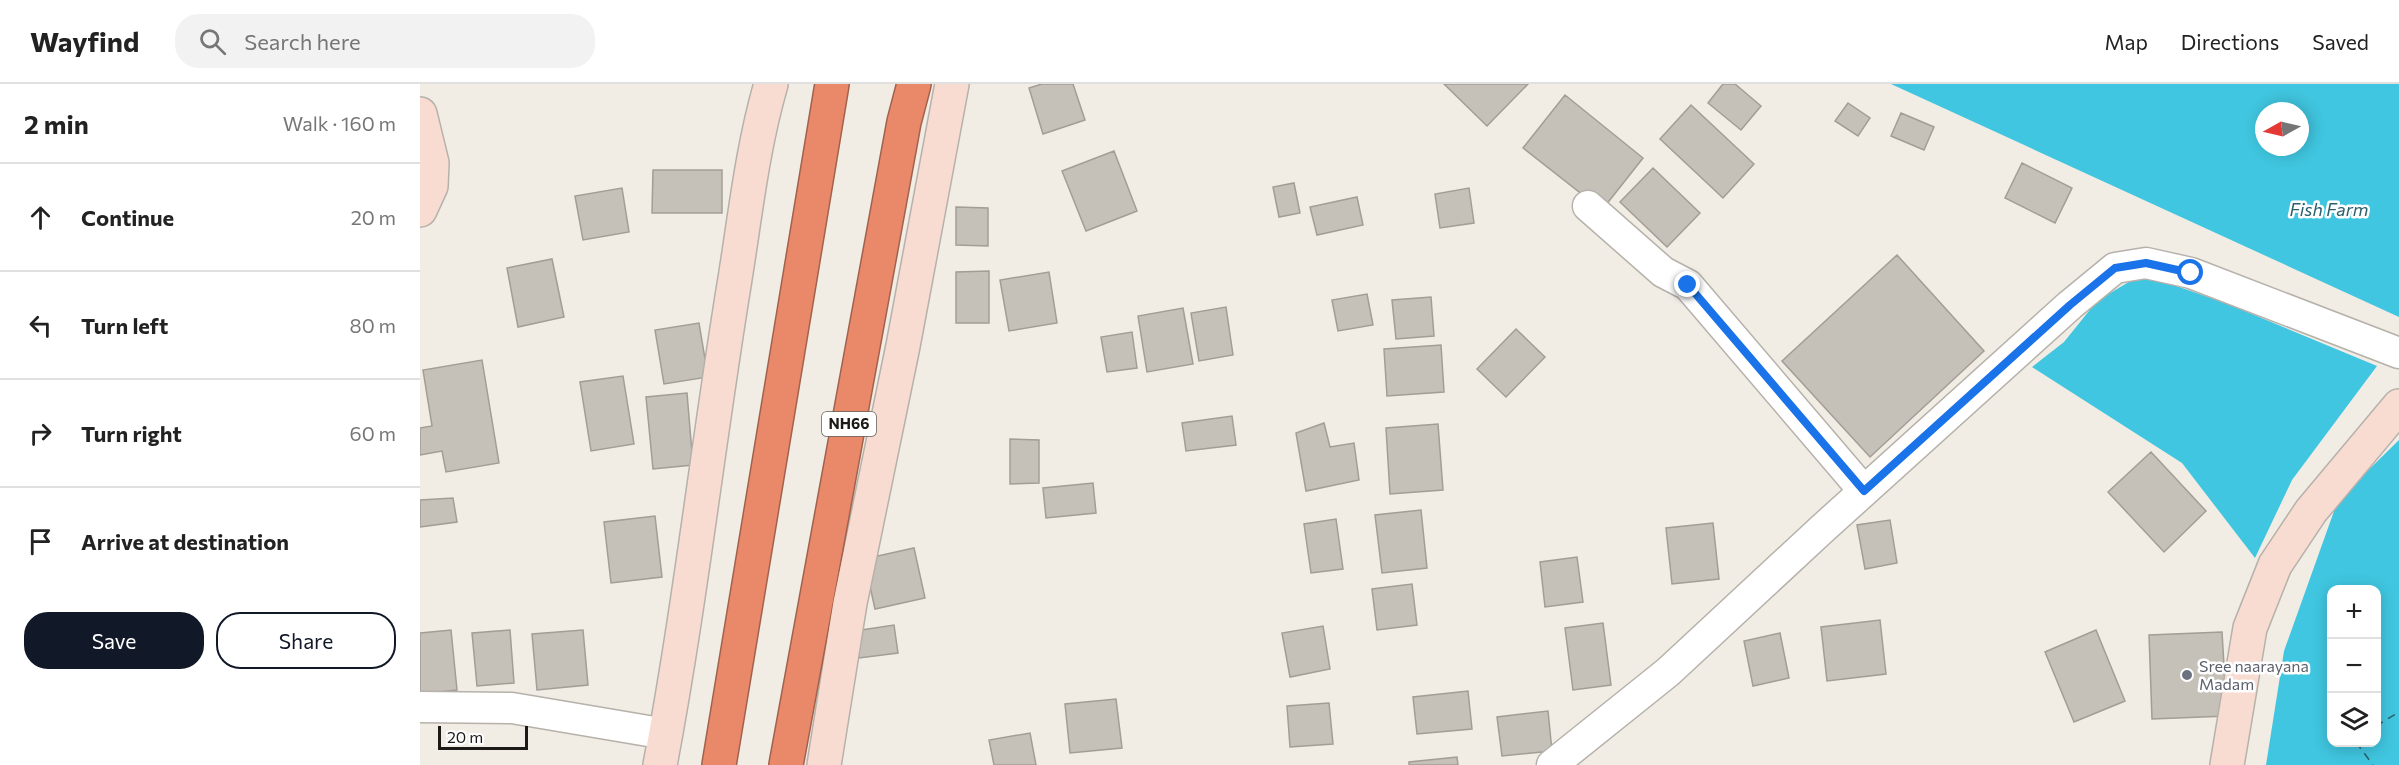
<!DOCTYPE html>
<html lang="en">
<head>
<meta charset="utf-8">
<style>
	body { margin:0; font-family:Commissioner,sans-serif; background:#f2f2f2; color:#222 }
	.controls { position:absolute; right:18px; bottom:18px; display:grid; overflow:hidden; border-radius:12px; box-shadow:0 3px 15px #0003 }
	.controls button { width:54px; height:54px; display:grid; place-items:center; padding:0; border:0; border-bottom:2px solid #e0e0e0; background:#fff; color:#222; font:30px sans-serif }
	.compass { position:absolute; left:1835px; top:18px; width:54px; height:54px; border-radius:50%; background:#fff; box-shadow:0 3px 15px #0003; rotate:262deg }
	.scale { position:absolute; left:18px; bottom:15px; width:90px; box-sizing:border-box; padding-left:6px; border:3px solid #1c1a17; border-top:0; font-size:16px; line-height:21px; white-space:nowrap; color:#1c1a17; -webkit-text-stroke:4px #fff; paint-order:stroke }
	.stop { position:absolute; width:18px; height:18px; margin:-14px; border:4px solid #1a73e8; border-radius:50%; background:#fff }
	.stop.end { background:#1a73e8; border-color:#fff; box-shadow:0 2px 6px #0008 }
	.list { margin:0; padding:0; list-style:none }
	h2 { display:flex; justify-content:space-between; align-items:center; height:78px; margin:0; padding:0 24px; font-size:26px }
	h2 small { font-size:20px; font-weight:400; color:#767676 }
	.list li { display:grid; grid-template-columns:39px 1fr auto; gap:18px; align-items:center; box-sizing:border-box; height:108px; padding:0 24px; border-top:2px solid #e0e0e0 }
	.list b { display:block; font-size:22px; white-space:nowrap }
	.list em { font-size:20px; font-style:normal; color:#767676 }
	.actions { display:flex; gap:12px; padding:18px 24px }
	.actions a { flex:1; padding:14px 0; border:2px solid #111827; border-radius:24px; text-align:center; font-size:21px; color:#111827 }
	.actions .main { background:#111827; color:#fff }
	.icon { flex:none; width:33px; height:33px; fill:none; stroke:currentColor; stroke-width:2; stroke-linecap:round; stroke-linejoin:round }
	.map { position:relative; flex:none; width:1979px; height:681px; overflow:hidden }
	header { display:flex; align-items:center; gap:36px; box-sizing:border-box; height:84px; padding:0 30px; background:#fff; border-bottom:2px solid #e0e0e0 }
	header strong { font-size:28px }
	nav { display:flex; gap:33px; margin-inline-start:auto; font-size:21px }
	.search { width:420px; height:54px; background:#f2f2f2; display:flex; align-items:center; gap:15px; box-sizing:border-box; padding:0 21px; border-radius:24px; color:#767676; font-size:22px }
	main { display:flex }
	aside { flex:1; background:#fff }
	.map>svg:first-child { display:block }
	.water { fill:#40c6e0; fill-rule:evenodd }
	.lines { fill:none; stroke-linecap:round; stroke-linejoin:round }
	.ferry { stroke:#2a606b; stroke-width:1.5; stroke-dasharray:8 6; stroke-linecap:butt }
	.building { fill:#c5c0b8; stroke:#a29d95; stroke-width:1.5 }
	.street-casing { stroke:#b6b1aa; stroke-width:33 }
	.secondary-casing { stroke:#b6b1aa; stroke-width:36 }
	.highway-casing { stroke:#a1624d; stroke-width:36 }
	.street { stroke:#fff; stroke-width:30 }
	.secondary { stroke:#f8dcd2; stroke-width:33 }
	.highway { stroke:#e9896a; stroke-width:33 }
	.route { stroke:#1a73e8; stroke-width:8 }
	.worship-dot { fill:#6b7280; stroke:#fff; stroke-width:2 }
	.labels { text-anchor:middle; stroke-width:5; stroke-linejoin:round; paint-order:stroke }
	.shield { fill:#fff; stroke:#605f5d; stroke-width:1.5 }
	.shield-label { font-size:15px; font-weight:bold; fill:#1c1a17 }
	.worship-label { font-size:16px; fill:#5b616d; stroke:#fff; text-anchor:start }
	.water-label { font-size:18px; font-style:italic; fill:#2a606b; stroke:#fff }
</style>
</head>
<body>
<header>
<strong>Wayfind</strong>
<div class="search"><svg class="icon" aria-label="search" viewBox="0 0 24 24"><circle cx="10" cy="10" r="6"/><path d="M15 15l6 6"/></svg>Search here</div>
<nav><a>Map</a><a>Directions</a><a>Saved</a></nav>
</header>
<main>
<aside>
<h2>2 min<small>Walk · 160 m</small></h2>
<ul class="list">
<li><svg class="icon" aria-label="ahead" viewBox="0 0 24 24"><path d="M12 20V5M6 11l6-6 6 6"/></svg><div><b>Continue</b></div><em>20 m</em></li>
<li><svg class="icon" aria-label="left" viewBox="0 0 24 24"><path d="M17 20v-9H6M10 6l-5 5 5 5"/></svg><div><b>Turn left</b></div><em>80 m</em></li>
<li><svg class="icon" aria-label="right" viewBox="0 0 24 24"><path d="M7 20v-9h11M14 6l5 5-5 5"/></svg><div><b>Turn right</b></div><em>60 m</em></li>
<li><svg class="icon" aria-label="arrive" viewBox="0 0 24 24"><path d="M6 21V4h12l-3 4 3 4H6"/></svg><div><b>Arrive at destination</b></div></li>
</ul>
<div class="actions"><a class="main">Save</a><a>Share</a></div>
</aside>
<div class="map">
<svg width="1979" height="681" viewBox="0 0 1979 681">
	<rect width="100%" height="100%" fill="#f1ece4"/>
	<!-- water -->
	<path class="water" d="M1471,0H1979V233ZM1844,27H1880V63H1844Z
		M1722,190L1808,220L1957,282L1872,396L1835,474L1762,379L1612,283L1644,258L1677,217Z
		M1979,356V681H1846L1864,567L1918,416ZM1912,506H1956V658H1912Z"/>
	<g class="lines">
		<!-- ferry -->
		<path class="ferry" d="M1956,642L1979,628
			M1936,658L1953,681"/>
	</g>
	<!-- building -->
	<path class="building" d="M622,0H653L665,36L623,50L609,4Z
		M1024,0H1108L1067,42Z
		M1303,0H1315L1341,22L1321,46L1288,19Z
		M1145,11L1223,74L1182,126L1103,64Z
		M1428,19L1450,34L1438,52L1415,37Z
		M1271,21L1334,80L1303,114L1240,55Z
		M1481,29L1514,43L1504,66L1471,52Z
		M694,67L717,127L666,147L642,87Z
		M1602,79L1652,104L1635,139L1585,114Z
		M1233,84L1280,129L1247,163L1200,118Z
		M233,86H302V129H232Z
		M874,99L880,129L859,133L853,103Z
		M202,104L209,148L163,156L155,112Z
		M1049,104L1054,139L1020,144L1015,110Z
		M937,113L943,141L897,151L890,123Z
		M536,123L568,124V162L536,161Z
		M1477,171L1564,267L1450,373L1362,277Z
		M132,175L144,233L98,243L87,184Z
		M569,187V239H536V188Z
		M629,188L637,239L589,247L580,196Z
		M947,210L953,241L918,247L912,216Z
		M1011,213L1014,252L976,255L972,216Z
		M806,223L813,271L779,277L771,229Z
		M763,224L773,280L727,288L718,232Z
		M279,239L288,293L244,300L235,246Z
		M1096,245L1125,273L1086,313L1057,285Z
		M712,248L717,284L687,288L681,253Z
		M1021,261L1024,308L967,312L964,265Z
		M62,276L79,379L26,388L22,367L0,371V344L12,342L3,286Z
		M203,292L214,360L171,367L160,298Z
		M267,309L273,381L233,385L226,313Z
		M812,332L816,361L766,367L762,339Z
		M904,339L910,363L934,359L939,396L886,407L876,349Z
		M1018,340L1023,406L970,410L966,344Z
		M590,355L619,356V399L590,400Z
		M1731,368L1786,427L1744,468L1688,408Z
		M673,399L676,429L626,434L623,404Z
		M33,414L37,438L0,443V416Z
		M1001,426L1007,484L962,489L955,431Z
		M235,432L242,493L191,499L184,438Z
		M916,435L923,485L891,489L884,440Z
		M1470,436L1477,479L1445,485L1437,441Z
		M1293,439L1299,495L1252,500L1246,444Z
		M494,464L505,514L455,525L444,475Z
		M1157,473L1163,518L1125,523L1120,478Z
		M992,500L997,541L957,546L952,505Z
		M1460,536L1466,590L1407,597L1401,543Z
		M1183,539L1191,601L1153,606L1145,544Z
		M474,541L478,569L439,574L435,547Z
		M903,542L910,585L870,593L862,549Z
		M31,546L37,606L0,610V549Z
		M90,546L94,599L57,602L52,549Z
		M163,546L168,601L117,606L112,550Z
		M1676,546L1705,617L1654,638L1625,568Z
		M1802,548L1807,632L1732,635L1729,551Z
		M1360,549L1369,594L1333,602L1324,557Z
		M1048,607L1052,645L997,650L993,613Z
		M696,615L702,664L650,669L645,620Z
		M909,619L913,660L870,663L867,622Z
		M1128,627L1132,667L1082,672L1077,633Z
		M610,649L616,681H574L569,656Z
		M1037,673L1038,681H989V678Z"/>
	<g class="lines">
		<!-- street casing -->
		<g class="street-casing">
			<path id="street" d="M1168,122L1243,188L1268,201L1444,407
				M0,623L92,624L246,650
				M1132,681L1248,588L1401,446L1650,221L1695,184L1726,179L1771,189L1979,269"/>
		</g>
		<!-- secondary casing -->
		<g class="secondary-casing">
			<path id="secondary" d="M0,30L12,79L11,102L0,126
				M240,681C270,522 288,360 314,201C325,134 332,65 351,0
				M404,681L430,519L483,262L532,0
				M1807,681L1830,544L1855,481L1891,427L1979,322"/>
		</g>
		<!-- highway casing -->
		<g class="highway-casing">
			<path id="highway" d="M299,681L412,0
				M366,681L484,38L494,0"/>
		</g>
		<!-- street -->
		<use href="#street" class="street"/>
		<!-- secondary -->
		<use href="#secondary" class="secondary"/>
		<!-- highway -->
		<use href="#highway" class="highway"/>
	</g>
	<g class="lines">
		<!-- route -->
		<path class="route" d="M1268,201L1444,407L1650,221L1695,184L1726,179L1771,189"/>
	</g>
	<!-- markers -->
	<circle class="worship-dot" cx="1767" cy="591" r="6"/>
	<g class="labels">
		<!-- shield labels -->
		<rect class="shield" x="402" y="328" width="54" height="24" rx="4.5"/>
		<g class="shield-label">
			<text x="429" y="345">NH66</text>
		</g>
		<!-- worship labels -->
		<g class="worship-label">
			<text x="1779" y="588">Sree naarayana<tspan x="1779" dy="18">Madam</tspan></text>
		</g>
		<!-- water labels -->
		<g class="water-label">
			<text x="1909" y="132">Fish Farm</text>
		</g>
	</g>
</svg>
<div class="controls">
<button>+</button>
<button>−</button>
<button><svg class="icon" aria-label="layers" viewBox="0 0 24 24"><path d="M12 4l9 5-9 5-9-5zM3 14l9 5 9-5"/></svg></button>
</div>
<svg class="compass" viewBox="-18 -18 36 36"><path d="M0-13l5 13h-10z" fill="#e53935"/><path d="M0 13l5-13h-10z" fill="#767676"/></svg>
<div class="scale">20 m</div>
<div class="stop" style="left:1771px;top:189px"></div>
<div class="stop end" style="left:1268px;top:201px"></div>
</div>
</main>
</body>
</html>
